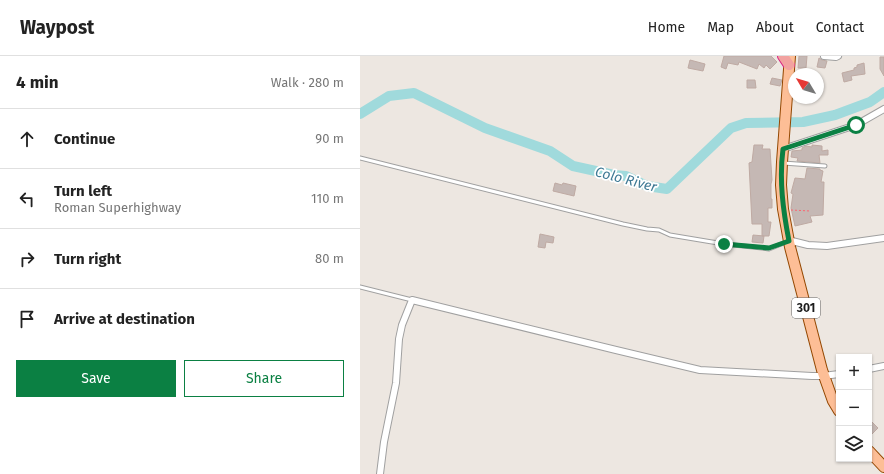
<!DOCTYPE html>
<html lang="en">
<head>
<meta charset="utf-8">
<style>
	body { margin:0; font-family:"Fira Sans",sans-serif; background:#f6f6f6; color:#222 }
	.controls { position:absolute; right:12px; bottom:12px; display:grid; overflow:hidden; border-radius:0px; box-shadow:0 1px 3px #0004 }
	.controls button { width:36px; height:36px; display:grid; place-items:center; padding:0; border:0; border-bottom:1px solid #e0e0e0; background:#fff; color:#222; font:20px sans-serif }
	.compass { position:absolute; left:428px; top:12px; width:36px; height:36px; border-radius:50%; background:#fff; box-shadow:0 1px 3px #0004; rotate:308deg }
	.stop { position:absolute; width:12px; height:12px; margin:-9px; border:3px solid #0b8043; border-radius:50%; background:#fff }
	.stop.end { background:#0b8043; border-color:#fff; box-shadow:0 1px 4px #0008 }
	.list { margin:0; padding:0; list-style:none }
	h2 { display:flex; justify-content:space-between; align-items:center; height:52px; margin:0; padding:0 16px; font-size:17px }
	h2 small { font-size:13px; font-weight:400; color:#767676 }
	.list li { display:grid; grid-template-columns:26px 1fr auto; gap:12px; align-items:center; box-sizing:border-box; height:60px; padding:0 16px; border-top:1px solid #e0e0e0 }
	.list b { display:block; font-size:15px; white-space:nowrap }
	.list p { margin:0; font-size:13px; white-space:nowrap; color:#767676 }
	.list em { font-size:13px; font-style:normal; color:#767676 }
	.actions { display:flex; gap:8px; padding:12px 16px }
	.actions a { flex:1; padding:9px 0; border:1px solid #0b8043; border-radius:0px; text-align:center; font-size:14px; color:#0b8043 }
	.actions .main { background:#0b8043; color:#fff }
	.icon { flex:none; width:22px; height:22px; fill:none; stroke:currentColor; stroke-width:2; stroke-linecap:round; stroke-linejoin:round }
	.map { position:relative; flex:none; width:524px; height:418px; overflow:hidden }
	header { display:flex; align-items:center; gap:24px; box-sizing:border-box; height:56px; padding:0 20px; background:#fff; border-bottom:1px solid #e0e0e0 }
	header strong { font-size:19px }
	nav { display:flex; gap:22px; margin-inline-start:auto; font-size:14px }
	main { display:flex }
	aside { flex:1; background:#fff }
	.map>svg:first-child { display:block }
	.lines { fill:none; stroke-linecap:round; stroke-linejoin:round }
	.river { stroke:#a0dadc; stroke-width:10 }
	.building { fill:#c5b8b4; stroke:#bfaaa3 }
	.service-casing { stroke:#a0a0a0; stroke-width:5 }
	.minor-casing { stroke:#a0a0a0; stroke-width:8 }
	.primary-casing { stroke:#934700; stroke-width:12 }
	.trunk-casing { stroke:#d92182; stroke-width:12 }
	.path { stroke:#fc6470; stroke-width:1; stroke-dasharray:2 2; stroke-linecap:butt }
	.service { stroke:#fff; stroke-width:3 }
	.minor { stroke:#fff; stroke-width:6 }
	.primary { stroke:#fdbe96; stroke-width:10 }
	.trunk { stroke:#f2a2a0; stroke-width:10 }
	.route { stroke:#0b8043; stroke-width:5 }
	.labels { text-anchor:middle; stroke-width:3.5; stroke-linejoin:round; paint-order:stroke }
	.shield { fill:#fff; stroke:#606060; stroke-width:1 }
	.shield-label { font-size:12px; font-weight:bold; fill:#1c1c1c }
	.water-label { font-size:14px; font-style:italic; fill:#407a95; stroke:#fff }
</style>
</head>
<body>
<header>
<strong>Waypost</strong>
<nav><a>Home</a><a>Map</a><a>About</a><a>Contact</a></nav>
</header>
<main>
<aside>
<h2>4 min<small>Walk · 280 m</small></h2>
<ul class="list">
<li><svg class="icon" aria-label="ahead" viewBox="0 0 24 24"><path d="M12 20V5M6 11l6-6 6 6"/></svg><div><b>Continue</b></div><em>90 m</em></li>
<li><svg class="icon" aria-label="left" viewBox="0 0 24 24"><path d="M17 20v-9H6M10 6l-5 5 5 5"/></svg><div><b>Turn left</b><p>Roman Superhighway</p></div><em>110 m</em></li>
<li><svg class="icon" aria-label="right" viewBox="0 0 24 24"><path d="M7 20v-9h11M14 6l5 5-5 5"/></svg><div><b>Turn right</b></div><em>80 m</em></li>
<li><svg class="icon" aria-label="arrive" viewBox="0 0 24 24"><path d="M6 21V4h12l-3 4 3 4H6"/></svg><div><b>Arrive at destination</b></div></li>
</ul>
<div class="actions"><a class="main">Save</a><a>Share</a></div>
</aside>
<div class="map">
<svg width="524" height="418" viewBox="0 0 524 418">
	<rect width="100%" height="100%" fill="#ede7e1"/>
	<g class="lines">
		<!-- river -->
		<path class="river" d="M0,58L29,40L54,37L125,72L190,95L213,110L254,119L266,120L287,130L307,133L371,72L386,67L443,66L475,59L510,46L524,36"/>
	</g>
	<!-- building -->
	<path class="building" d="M364,0H411L417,6L410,13L406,9L404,12L399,8L397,13L379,6L378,9L368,7L366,13L361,11Z
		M439,0H447L446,12H438Z
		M520,1H524V20L520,13Z
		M459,2L462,4L467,5L465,12L457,11Z
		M330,4L345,8L343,15L328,12Z
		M504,7L505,18L491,20L492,24L484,26L482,17L494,14V12L497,11V9Z
		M412,22L422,24L420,30L410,28Z
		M387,24H395L396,32H387Z
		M394,89H403L402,93H410L412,124L411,128V143H412V152H408V166H411L409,180H402V168H392L389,107L392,106Z
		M452,89L462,90V95L468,94V99H459L460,107L437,105L438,102L431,101L432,95L442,94V92L446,90L452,91Z
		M447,112L460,113V114L463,115L461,126H464L463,159L450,160L452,166L435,170L431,152L433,138L431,137L435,122L445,123Z
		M195,127L202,129L203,127L216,130L214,140L193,135Z
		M180,178L194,181L193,187L186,186L185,192L178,191Z
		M393,179L404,180L403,187L392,186Z
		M512,366L518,372L511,379L509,377V370Z"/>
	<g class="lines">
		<!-- service casing -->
		<g class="service-casing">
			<path id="service" d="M0,102L263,168L287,173L299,174L310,179L364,188L402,192L409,193L426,186
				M423,107L465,110
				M0,231L52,244"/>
		</g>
		<!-- minor casing -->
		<g class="minor-casing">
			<path id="minor" d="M464,0L476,1L478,0
				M423,93L496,69L524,53
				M432,185L448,189L467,190L524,182
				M509,313L524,310
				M20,418L24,386L36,327L39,283L42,269L52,244L256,294L340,314L452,320H463L479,318"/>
		</g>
		<!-- primary casing -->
		<g class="primary-casing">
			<path id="primary" d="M430,0L422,106L421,129L423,153L430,191L462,314L473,345L479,355
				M509,395L524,411"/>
		</g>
		<!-- trunk casing -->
		<g class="trunk-casing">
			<path id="trunk" d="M423,0L429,9"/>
		</g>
		<!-- path -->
		<path class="path" d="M431,154L450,155"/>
		<!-- service -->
		<use href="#service" class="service"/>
		<!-- minor -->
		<use href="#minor" class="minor"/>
		<!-- primary -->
		<use href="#primary" class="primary"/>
		<!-- trunk -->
		<use href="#trunk" class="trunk"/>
	</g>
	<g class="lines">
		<!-- route -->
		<path class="route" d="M364,188L409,192L429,185C423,154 419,124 423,93L496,69"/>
	</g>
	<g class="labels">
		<!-- shield labels -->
		<rect class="shield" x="432" y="242" width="28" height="20" rx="3"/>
		<g class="shield-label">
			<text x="446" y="256">301</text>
		</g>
		<!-- water labels -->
		<g class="water-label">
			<text transform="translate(266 123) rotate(15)" y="5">Colo River</text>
		</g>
	</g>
</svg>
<div class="controls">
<button>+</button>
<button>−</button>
<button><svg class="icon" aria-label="layers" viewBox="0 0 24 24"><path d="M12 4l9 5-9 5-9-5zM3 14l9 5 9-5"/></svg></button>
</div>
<svg class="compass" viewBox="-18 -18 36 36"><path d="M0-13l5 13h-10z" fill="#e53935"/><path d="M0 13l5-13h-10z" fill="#767676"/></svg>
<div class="stop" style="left:496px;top:69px"></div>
<div class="stop end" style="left:364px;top:188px"></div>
</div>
</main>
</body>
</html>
